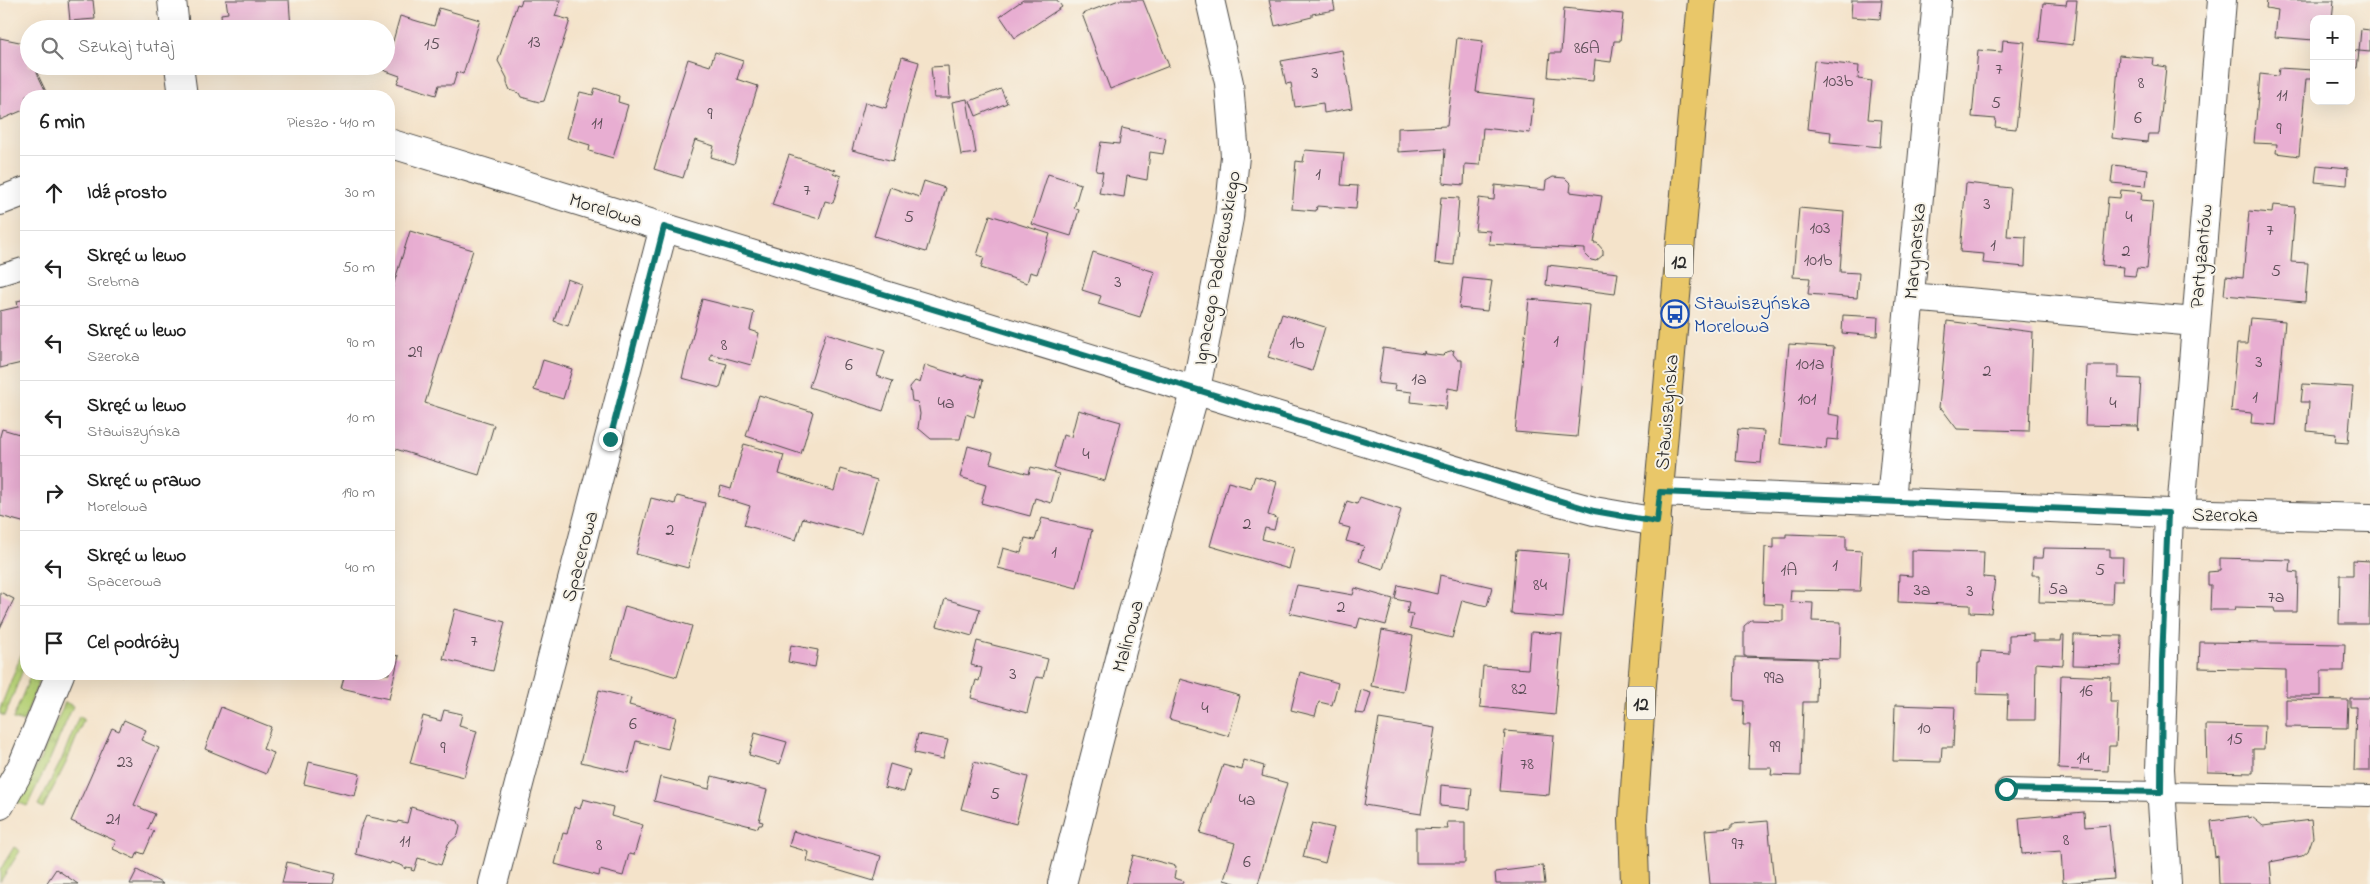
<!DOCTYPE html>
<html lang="pl">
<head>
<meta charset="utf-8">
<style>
	body { margin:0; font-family:"Indie Flower",sans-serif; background:#f6f6f6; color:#222 }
	.controls { position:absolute; right:15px; top:15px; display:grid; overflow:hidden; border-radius:10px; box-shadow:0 5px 20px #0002 }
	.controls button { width:45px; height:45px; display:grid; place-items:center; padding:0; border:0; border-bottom:1px solid #e0e0e0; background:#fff; color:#222; font:25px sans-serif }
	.stop { position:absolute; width:15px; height:15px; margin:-11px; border:4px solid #0f766e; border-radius:50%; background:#fff }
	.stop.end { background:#0f766e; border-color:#fff; box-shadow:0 1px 5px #0008 }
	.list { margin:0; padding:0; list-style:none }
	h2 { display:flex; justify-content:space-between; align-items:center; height:65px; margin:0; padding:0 20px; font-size:21px }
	h2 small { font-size:16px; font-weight:400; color:#767676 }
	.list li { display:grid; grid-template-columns:32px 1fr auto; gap:15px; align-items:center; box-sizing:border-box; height:75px; padding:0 20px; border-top:1px solid #e0e0e0 }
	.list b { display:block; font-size:19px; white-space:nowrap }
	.list p { margin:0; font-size:16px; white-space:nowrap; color:#767676 }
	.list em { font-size:16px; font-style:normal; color:#767676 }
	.icon { flex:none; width:28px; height:28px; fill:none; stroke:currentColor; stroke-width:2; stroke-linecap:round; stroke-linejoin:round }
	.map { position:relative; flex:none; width:2370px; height:884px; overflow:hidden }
	.search { position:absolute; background:#fff; box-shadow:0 5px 20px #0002; left:20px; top:20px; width:375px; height:55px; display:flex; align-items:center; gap:12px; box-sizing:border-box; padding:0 18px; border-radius:28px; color:#767676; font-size:19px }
	.panel { position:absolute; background:#fff; box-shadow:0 5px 20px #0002; left:20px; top:90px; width:375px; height:590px; border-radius:20px }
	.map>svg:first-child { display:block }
	.grass { fill:url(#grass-tufts); stroke:#707e50 }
	.building { fill:#e8aed2 }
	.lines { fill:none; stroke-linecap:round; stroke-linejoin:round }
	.service-casing { stroke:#494743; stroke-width:22 }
	.minor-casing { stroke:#494743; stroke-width:30 }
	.primary-casing { stroke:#494743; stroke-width:30 }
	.service { stroke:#fff; stroke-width:20 }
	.minor { stroke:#fff; stroke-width:28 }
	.primary { stroke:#e9c769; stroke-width:28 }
	.route { stroke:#0f766e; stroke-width:6 }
	.labels { text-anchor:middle; stroke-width:4; stroke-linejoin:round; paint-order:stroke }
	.number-label { font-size:18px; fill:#5a4c55 }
	.shield { fill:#f7f3e8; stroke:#686764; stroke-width:1 }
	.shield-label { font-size:19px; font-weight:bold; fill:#2b2b2b }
	.street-label { font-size:20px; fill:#2b2b2b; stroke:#f7f3e8 }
	.transit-label { font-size:20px; fill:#164399; stroke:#f7f3e8; text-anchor:start }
</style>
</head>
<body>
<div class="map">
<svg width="2370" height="884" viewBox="0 0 2370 884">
	<defs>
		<pattern id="grass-tufts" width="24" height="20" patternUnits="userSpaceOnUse" patternTransform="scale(1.25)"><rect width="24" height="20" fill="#b5d076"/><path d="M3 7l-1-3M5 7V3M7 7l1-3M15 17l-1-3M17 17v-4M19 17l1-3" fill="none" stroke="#9cb366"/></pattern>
	</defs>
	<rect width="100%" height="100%" fill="#f7f3e8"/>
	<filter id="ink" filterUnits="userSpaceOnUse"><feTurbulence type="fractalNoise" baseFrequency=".02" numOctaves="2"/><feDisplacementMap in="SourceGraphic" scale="10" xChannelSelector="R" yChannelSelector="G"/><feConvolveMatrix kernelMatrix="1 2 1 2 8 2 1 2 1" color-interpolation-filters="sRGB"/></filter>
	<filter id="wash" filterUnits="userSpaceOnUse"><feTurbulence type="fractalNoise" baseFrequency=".0096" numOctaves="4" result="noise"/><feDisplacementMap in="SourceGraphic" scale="20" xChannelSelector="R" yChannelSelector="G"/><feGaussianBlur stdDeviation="1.12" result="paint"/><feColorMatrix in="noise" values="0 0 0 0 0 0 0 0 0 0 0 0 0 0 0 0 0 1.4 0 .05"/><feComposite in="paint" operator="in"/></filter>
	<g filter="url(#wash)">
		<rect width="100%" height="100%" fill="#f4e3ca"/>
		<!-- grass -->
		<path class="grass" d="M26,642V662L5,716L0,714V709Z
			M31,674L41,676L23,722L13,719Z
			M65,702L73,706L50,759L27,806L17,802L42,756Z
			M79,716L84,719L67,761L43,808L38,805L61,761Z
			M14,847L20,851L0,882V870Z"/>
		<g id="blocks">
			<!-- building -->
			<path class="building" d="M68,0H93L95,19L70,21Z
				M226,0H289L291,29H222L221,14L228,13Z
				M522,0H561L555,16L570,20L544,101L539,102L521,97L519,93L510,90L507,83V78L498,61L517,4L520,5Z
				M1023,0H1057L1062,7L1015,38L1000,16Z
				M1119,0H1143L1169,66L1110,89L1082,14Z
				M1269,0H1333L1335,10L1312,14V17L1275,26Z
				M1852,0H1882L1880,19L1851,17Z
				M2067,0H2077L2073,45L2039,41L2043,3L2066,5Z
				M2267,0H2334L2332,19H2314V40L2275,37L2278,10L2266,8Z
				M439,8L480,20L463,74L457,72L453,85H439L436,95L397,83L400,76L383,70L386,66L400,16L434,26Z
				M1564,8L1623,14L1620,41H1614L1611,62L1595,60L1593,81L1548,77L1550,53H1561Z
				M2361,29L2370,30V52L2359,51L2357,68H2351V50L2359,51Z
				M0,38L29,44V66H39L37,73L48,96H26V109L0,120Z
				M1457,38L1483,41L1476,92L1534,99L1530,133L1483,128L1480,165L1465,164L1464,185L1443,183L1445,149L1398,152V128L1447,126Z
				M2003,40L2025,42L2016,129L1995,127L1996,119L1972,117L1978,50L2002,52Z
				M1342,50L1352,108L1324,113L1323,103L1295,107L1291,83L1286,84L1281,61Z
				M715,52L743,61L737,79L758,86L734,164L711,157L714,146L695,140L683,178L654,169L688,59L710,66Z
				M2119,55L2154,58L2153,65L2166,67L2159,134H2148L2147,142L2112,138Z
				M902,57L919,62L893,161L852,150L865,102L886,108Z
				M1814,61L1859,66L1858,79L1872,81L1868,119L1882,120L1880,147L1830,142L1831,132L1807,129Z
				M948,66L950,98H934L931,67Z
				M2279,68L2313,70L2312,79H2306L2299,156L2276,153L2277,144L2254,143L2260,74L2278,76Z
				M595,88L619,96L618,102L628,105L613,158L589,151L590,145L567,138L580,92L593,95Z
				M1001,89L1007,103L976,116L970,101Z
				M967,99L976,153L961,155L952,102Z
				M1122,128L1166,138L1163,154L1150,152L1147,180L1127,176L1124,197L1099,193L1103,172L1096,171L1101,142L1119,144Z
				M1305,150L1344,153L1341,185L1358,186L1356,209L1317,206L1316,211L1292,209L1296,161L1303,162Z
				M789,155L835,170L833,173L841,176L833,203L825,201L819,219L772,205Z
				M2113,165L2148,169L2146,186L2111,183Z
				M2317,165L2348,168L2347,185L2315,182Z
				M1048,174L1081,184L1074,208L1079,210L1071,236L1032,224Z
				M1553,177L1565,178L1571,184L1570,192L1602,196L1594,243H1597L1603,250V255L1596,261L1591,260L1585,254V249L1489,244L1490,231L1475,230L1479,198L1494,200L1495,185L1545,190L1546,181Z
				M924,181L945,188L926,252L874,236L890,187L919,197Z
				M1966,183L2011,188L2007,236L2026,237L2025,267L1983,263L1984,254L1960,252Z
				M2121,190L2142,192L2141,200L2153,201L2147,269L2137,268L2135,276L2123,275L2124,267L2102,265L2108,197L2120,198Z
				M1441,197L1459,198L1454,265L1435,263Z
				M2273,205L2295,207L2291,262L2308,263L2305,302L2224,295L2226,276L2243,278L2249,211L2272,213Z
				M1799,208L1844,212L1840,272L1859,273L1857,298L1808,294L1810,278L1793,277Z
				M990,215L1050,234L1037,274L1030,272L1027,283L981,268L984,257L977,255Z
				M410,231L473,250L425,403L494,425L479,475L389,447V299Z
				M1093,252L1155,272L1140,317L1098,304L1101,296L1082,290Z
				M1548,265L1618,273L1615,294L1546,285Z
				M1463,278L1492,281L1487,311L1459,308Z
				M567,279L581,284L568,326L554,321Z
				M26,299V362L0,368V311L18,307L17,301Z
				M702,299L754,312L750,330L759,333L751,365L711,354L710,360L727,364L720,388L682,378Z
				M1529,299L1590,305L1577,437L1515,432Z
				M1282,314L1325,327L1312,371L1268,357Z
				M1843,315L1878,317L1877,336L1842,333Z
				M2250,318L2285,321L2276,425L2251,423L2252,413L2231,411L2237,344H2247Z
				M1947,321L2033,332L2029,431L1957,429L1942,409L1939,408Z
				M826,333L885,351L877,376L893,381L883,411L809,387Z
				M1789,344L1834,347L1828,414L1840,416L1838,440L1827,439L1826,449L1780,444Z
				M1383,348L1424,354V351L1425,354L1443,356L1447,352L1454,350L1453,354L1458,360H1462V367L1459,390L1448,388L1446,410H1444V406L1411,402L1412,392L1394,390L1395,385L1378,383Z
				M543,360L572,369L563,399L534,390Z
				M925,365L964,377V375L983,380L974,417L966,414L960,439H931L918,428L920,414L918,402L912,401L910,387L915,381L920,383Z
				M2087,366H2118V378L2141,379L2138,431L2137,426L2085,425Z
				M2303,384L2353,387L2348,443L2335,442L2336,434L2307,431L2309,402H2301Z
				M759,395L813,412L801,454L746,436Z
				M1078,410L1121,422L1105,481L1054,468L1063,435L1071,437Z
				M2,429L26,436V523L0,516V436Z
				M1738,429L1764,431L1761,463L1735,461Z
				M744,444L784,455L779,474L834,491L840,469L877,480L861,534L803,518L796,540L744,525L750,506L718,496L721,486L731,489Z
				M968,446L993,453L990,463L1029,474L1031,467L1059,474L1051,503L1035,498L1030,516L981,503L986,485L960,477Z
				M1255,476L1277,482L1268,515L1277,518L1274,530L1265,528L1262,539L1294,548L1289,569L1210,546L1228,482L1251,488Z
				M677,496L705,503L688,568L636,554L651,498L675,504Z
				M1360,497L1401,510L1383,569L1359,561L1364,546L1346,541L1350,528L1339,525L1347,501L1357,504Z
				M1042,518L1092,530L1077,588L998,568L1003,548L1021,553L1025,538L1035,540Z
				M1786,534L1846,536V550L1862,551L1860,591L1791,590L1790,602L1813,603L1812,621L1841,622L1840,659L1744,656V626L1751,620L1783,621V605L1763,604L1765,547L1774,548V537H1786Z
				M2044,548L2110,549V557H2123L2122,581H2113L2112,604L2039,602L2040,575H2032L2033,558H2043Z
				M1516,550L1569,554L1563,618L1511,614Z
				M1912,550L1984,552L1983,577L1995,578L1991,613L1970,612V605L1898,602L1899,575L1912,576Z
				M2220,558L2291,560L2290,572L2298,573L2297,612H2275L2274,608L2235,607L2234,610H2210L2211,585H2208V572L2220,571Z
				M2353,560L2370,561L2369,624H2339L2340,575H2353Z
				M1440,575L1492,587L1487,606L1462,600L1452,638L1410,628L1413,614L1407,613L1409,602L1395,599L1398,585L1437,594Z
				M1297,585L1353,595L1355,588L1393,599L1386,625L1360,618L1357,628L1289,613Z
				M0,592L14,599L0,628Z
				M945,599L980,609L972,636L937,626Z
				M625,606L692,626L677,677L611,658Z
				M455,609L505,622L493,671L443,659Z
				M1382,630L1413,636L1403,692L1371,686Z
				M1531,632L1562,634L1555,715L1480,707L1483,666L1528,669Z
				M2033,634V641H2061L2062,635H2064L2063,665L2036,663L2035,720H2007L2008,695L1977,694L1978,663H1980L1981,651L2009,653V635Z
				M2074,635L2122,636L2121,666L2073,665Z
				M977,641L1048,659L1043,678L1036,677L1027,713L971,698L976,680L979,681L982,668L971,665Z
				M2200,642L2345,644L2344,671H2321V696H2286V670L2199,668Z
				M791,645L818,650L815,667L788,662Z
				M389,654L399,656L389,699L341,688L345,674H389Z
				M1735,657L1817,659L1816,702H1803L1801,776L1771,775L1772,768H1748L1750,725H1743L1744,701L1734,700Z
				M1300,672L1338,683L1332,705L1319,702L1315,716L1291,710Z
				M168,674H188L186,680Z
				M2061,675L2111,677L2110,702H2118L2116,746H2109L2108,771L2058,769Z
				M1180,679L1240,696L1229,736L1169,719Z
				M599,690L631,698L629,705L676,717L668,749L636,741L628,773L581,762Z
				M1361,690L1371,693L1365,714L1355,713Z
				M2350,698H2370V771H2354L2356,707H2350Z
				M2286,699L2348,700L2347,728L2286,727Z
				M1895,705L1955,707L1953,747H1942L1941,762L1893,761Z
				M221,707L271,727L263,749L274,753L266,774L205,749Z
				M444,710L462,714L459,726L477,731L464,777L410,763L423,716L441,721Z
				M1379,719L1435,728L1421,814L1364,805Z
				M124,720L146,730L141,740L159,748L134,805L155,814L148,829L154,831L144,854L138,852L135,859L113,849L116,841L71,821L112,728L119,731Z
				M2206,725L2265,726L2264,749H2253V773L2207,772Z
				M1505,731L1554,735L1549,795L1500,791Z
				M755,733L787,742L780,764L749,755Z
				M918,734L948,740L943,759L914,753Z
				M1244,760L1264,766L1262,776L1287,783L1258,884H1238L1224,880L1235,843L1200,833L1223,765L1242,770Z
				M309,762L360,774L355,796L304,784Z
				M974,762L1028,777L1016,824L961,809Z
				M890,764L910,770L904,792L884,787Z
				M712,776L767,790L759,821L763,822L762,825H759L758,828L654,801L660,777L709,789Z
				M1441,785L1472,788L1470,809L1440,806Z
				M583,799L613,807L611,816L643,825L634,855L629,854L623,876L600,870L599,876L555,864L563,833L567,834L574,807L580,809Z
				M411,807L458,821L460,827L458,835L448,844L441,865L418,858L414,871L411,870L412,868L406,867L405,869L403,866L391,862L390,864L356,854L360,830L366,816L397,823L398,821L407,823Z
				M2084,812L2085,827L2109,825L2114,879L2063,883L2061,851L2022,854L2019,818Z
				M2248,816L2249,818L2252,817L2263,826L2311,820L2313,837L2308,851L2302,856L2270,862L2272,884H2219L2218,856L2215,857L2211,821Z
				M1768,821L1774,884H1710L1705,830L1732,828V824Z
				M1447,822H1465V863H1416V828L1448,829Z
				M1312,823L1334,828L1325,863L1303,857Z
				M793,831L881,856L874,881L807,861L809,852L789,846Z
				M1133,855L1176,866L1174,878L1184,881L1183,884H1125Z
				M287,862L336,874L333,884L282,883Z
				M1543,866L1545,884H1496L1495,872Z
				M56,869L78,884H46Z
				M137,870L163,884H130Z"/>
		</g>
	</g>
	<g filter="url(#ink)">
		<use href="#blocks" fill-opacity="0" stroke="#494743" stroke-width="1"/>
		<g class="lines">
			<!-- service casing -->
			<g class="service-casing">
				<path id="service" d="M0,275L26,267
					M2006,789L2370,796"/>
			</g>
			<!-- minor casing -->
			<g class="minor-casing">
				<path id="minor" d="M172,0L175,29
					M179,66L183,96
					M389,143L1553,500L1594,511L1657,522
					M0,201L26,191
					M1910,297L2195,322
					M1659,492L2169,513L2370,518
					M1891,501L1937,0
					M2181,513L2222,0
					M0,805L22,766L60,674
					M493,884L664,227
					M1062,884L1123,647L1196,389L1229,218L1235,156L1229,83L1210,0
					M2167,884L2160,769L2169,513"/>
			</g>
			<!-- primary casing -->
			<g class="primary-casing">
				<path id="primary" d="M1635,884L1633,819L1642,684L1702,0"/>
			</g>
			<!-- service -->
			<use href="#service" class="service"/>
			<!-- minor -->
			<use href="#minor" class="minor"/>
			<!-- primary -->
			<use href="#primary" class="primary"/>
		</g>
	</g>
	<g class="lines" filter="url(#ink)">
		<!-- route -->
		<path class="route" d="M610,439L664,227L1594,511L1657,522L1660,492L2168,513L2162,662L2161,792L2006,789"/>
	</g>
	<!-- icons -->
	<defs>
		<g id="bus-ring" transform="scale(1.4375)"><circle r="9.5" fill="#f7f3e8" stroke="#1a4fb4" stroke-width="1.5"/><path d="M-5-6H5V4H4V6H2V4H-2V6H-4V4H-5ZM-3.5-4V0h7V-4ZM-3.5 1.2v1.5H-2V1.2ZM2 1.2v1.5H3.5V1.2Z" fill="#1a4fb4"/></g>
	</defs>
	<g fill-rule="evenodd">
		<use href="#bus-ring" x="1675" y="314"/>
	</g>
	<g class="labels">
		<!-- number labels -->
		<g class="number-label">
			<text x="534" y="47">13</text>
			<text x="432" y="49">15</text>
			<text x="1587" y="53">86A</text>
			<text x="1999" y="74">7</text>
			<text x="1315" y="78">3</text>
			<text x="1838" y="86">103b</text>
			<text x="2141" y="88">8</text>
			<text x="2282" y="100">11</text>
			<text x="1996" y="108">5</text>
			<text x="710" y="119">9</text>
			<text x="2138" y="123">6</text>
			<text x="597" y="128">11</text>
			<text x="2279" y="134">9</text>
			<text x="1318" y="179">1</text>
			<text x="807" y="195">7</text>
			<text x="1987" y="209">3</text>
			<text x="909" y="222">5</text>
			<text x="2129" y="222">4</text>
			<text x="1820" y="233">103</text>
			<text x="2270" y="235">7</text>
			<text x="1993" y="250">1</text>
			<text x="2126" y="256">2</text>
			<text x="1818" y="265">101b</text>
			<text x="2276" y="276">5</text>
			<text x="1118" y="287">3</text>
			<text x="1556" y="346">1</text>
			<text x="1297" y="348">1b</text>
			<text x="724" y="350">8</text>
			<text x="415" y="357">29</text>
			<text x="2259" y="367">3</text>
			<text x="1810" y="369">101a</text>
			<text x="849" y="370">6</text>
			<text x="1987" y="376">2</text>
			<text x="1419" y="384">1a</text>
			<text x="2255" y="402">1</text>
			<text x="1807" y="404">101</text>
			<text x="946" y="408">4a</text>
			<text x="2113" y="408">4</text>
			<text x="1086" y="459">4</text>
			<text x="1247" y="529">2</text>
			<text x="670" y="535">2</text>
			<text x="1054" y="557">1</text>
			<text x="1835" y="570">1</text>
			<text x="1789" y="575">1A</text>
			<text x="2100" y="575">5</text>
			<text x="1540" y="590">84</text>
			<text x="2058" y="594">5a</text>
			<text x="1922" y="595">3a</text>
			<text x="1970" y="596">3</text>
			<text x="2276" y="602">7a</text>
			<text x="1341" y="612">2</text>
			<text x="474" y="646">7</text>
			<text x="1013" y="679">3</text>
			<text x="1774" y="683">99a</text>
			<text x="1519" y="694">82</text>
			<text x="2086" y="696">16</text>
			<text x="1205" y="713">4</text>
			<text x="633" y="729">6</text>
			<text x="1924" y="733">10</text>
			<text x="2235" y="744">15</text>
			<text x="1775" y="752">99</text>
			<text x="443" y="753">9</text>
			<text x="2083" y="763">14</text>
			<text x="125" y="767">23</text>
			<text x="1527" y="769">78</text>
			<text x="995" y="799">5</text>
			<text x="1247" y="805">4a</text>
			<text x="113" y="824">21</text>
			<text x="2066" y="845">8</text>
			<text x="405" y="846">11</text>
			<text x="1738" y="849">97</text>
			<text x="599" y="850">8</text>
			<text x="1247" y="867">6</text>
		</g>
		<!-- shield labels -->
		<g class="shield">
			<rect x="1665" y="244.5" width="28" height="33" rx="4"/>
			<rect x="1627" y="686.5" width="28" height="33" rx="4"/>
		</g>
		<g class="shield-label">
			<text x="1679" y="268">12</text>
			<text x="1641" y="710">12</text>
		</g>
		<!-- street labels -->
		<g class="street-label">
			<text transform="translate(606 209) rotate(17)" y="7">Morelowa</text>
			<text transform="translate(1914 251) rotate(-85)" y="7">Marynarska</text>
			<text transform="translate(2200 256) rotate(-85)" y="7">Partyzantów</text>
			<text transform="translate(1216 268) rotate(-80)" y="7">Ignacego Paderewskiego</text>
			<text transform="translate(1666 412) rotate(-85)" y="7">Stawiszyńska</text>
			<text transform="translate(2225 514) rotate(1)" y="7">Szeroka</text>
			<text transform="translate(579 556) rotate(-75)" y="7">Spacerowa</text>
			<text transform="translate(1127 636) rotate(-75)" y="7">Malinowa</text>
		</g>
		<!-- transit labels -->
		<g class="transit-label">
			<text x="1694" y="309">Stawiszyńska<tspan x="1694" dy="23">Morelowa</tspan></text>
		</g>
	</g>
</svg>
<div class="controls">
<button>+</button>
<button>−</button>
</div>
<div class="stop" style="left:2006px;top:789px"></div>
<div class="stop end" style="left:610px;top:439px"></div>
<div class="search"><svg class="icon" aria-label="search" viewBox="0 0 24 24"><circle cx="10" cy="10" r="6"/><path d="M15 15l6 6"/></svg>Szukaj tutaj</div>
<section class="panel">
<h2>6 min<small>Pieszo · 410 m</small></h2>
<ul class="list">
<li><svg class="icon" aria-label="ahead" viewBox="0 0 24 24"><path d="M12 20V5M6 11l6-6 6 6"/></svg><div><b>Idź prosto</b></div><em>30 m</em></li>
<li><svg class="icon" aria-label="left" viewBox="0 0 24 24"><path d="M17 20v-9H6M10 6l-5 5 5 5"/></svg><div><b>Skręć w lewo</b><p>Srebrna</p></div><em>50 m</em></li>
<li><svg class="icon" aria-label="left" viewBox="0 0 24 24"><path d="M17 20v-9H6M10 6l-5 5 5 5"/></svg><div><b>Skręć w lewo</b><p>Szeroka</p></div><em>90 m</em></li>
<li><svg class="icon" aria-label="left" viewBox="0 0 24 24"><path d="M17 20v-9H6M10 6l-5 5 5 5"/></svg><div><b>Skręć w lewo</b><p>Stawiszyńska</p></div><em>10 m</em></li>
<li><svg class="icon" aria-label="right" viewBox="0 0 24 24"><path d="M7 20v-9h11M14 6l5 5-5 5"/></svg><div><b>Skręć w prawo</b><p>Morelowa</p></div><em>190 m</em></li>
<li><svg class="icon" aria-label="left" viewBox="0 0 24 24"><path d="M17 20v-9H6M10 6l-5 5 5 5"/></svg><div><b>Skręć w lewo</b><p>Spacerowa</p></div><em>40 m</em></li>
<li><svg class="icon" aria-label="arrive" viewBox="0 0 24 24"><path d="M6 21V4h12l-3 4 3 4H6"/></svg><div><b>Cel podróży</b></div></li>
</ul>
</section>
</div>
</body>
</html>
